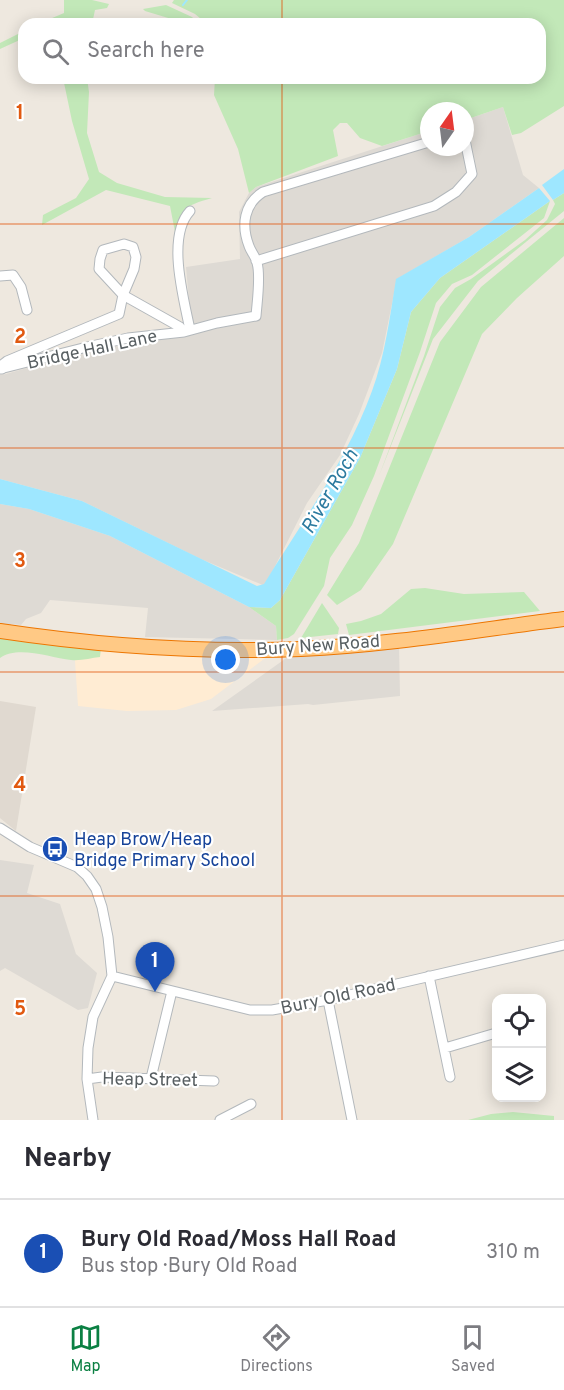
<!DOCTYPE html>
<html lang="en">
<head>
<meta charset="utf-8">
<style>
	body { margin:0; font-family:Overpass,sans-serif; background:#f7f7f7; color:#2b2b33 }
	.controls { position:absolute; right:18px; bottom:18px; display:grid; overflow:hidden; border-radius:12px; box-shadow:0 3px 15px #0003 }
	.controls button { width:54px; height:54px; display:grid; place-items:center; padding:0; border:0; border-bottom:2px solid #e1e1e2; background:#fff; color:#2b2b33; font:30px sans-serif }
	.compass { position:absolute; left:420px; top:102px; width:54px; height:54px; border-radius:50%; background:#fff; box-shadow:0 3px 15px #0003; rotate:14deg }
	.you { position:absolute; left:226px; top:660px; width:21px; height:21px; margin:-15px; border:4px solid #fff; border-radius:50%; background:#1a73e8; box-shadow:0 0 0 9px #1a73e833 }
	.badge { display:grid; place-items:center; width:39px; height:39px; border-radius:50%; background:#0b8043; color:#fff; font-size:20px; font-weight:700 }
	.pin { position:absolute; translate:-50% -50px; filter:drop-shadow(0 2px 3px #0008) }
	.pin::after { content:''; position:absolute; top:32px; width:21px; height:18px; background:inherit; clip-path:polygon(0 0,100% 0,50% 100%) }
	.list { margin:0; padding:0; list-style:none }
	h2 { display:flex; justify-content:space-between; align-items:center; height:78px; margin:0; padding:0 24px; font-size:26px }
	h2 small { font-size:20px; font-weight:400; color:#7c7c81 }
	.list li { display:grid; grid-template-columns:39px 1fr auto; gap:18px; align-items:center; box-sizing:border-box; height:108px; padding:0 24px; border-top:2px solid #e1e1e2 }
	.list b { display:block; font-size:22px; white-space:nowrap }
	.list p { margin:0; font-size:20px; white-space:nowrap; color:#7c7c81 }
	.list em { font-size:20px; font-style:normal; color:#7c7c81 }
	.icon { flex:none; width:33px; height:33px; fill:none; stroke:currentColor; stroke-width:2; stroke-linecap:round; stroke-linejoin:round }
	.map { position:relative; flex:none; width:564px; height:1120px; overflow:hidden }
	.search { position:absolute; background:#fff; box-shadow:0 3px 15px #0003; left:18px; right:18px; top:18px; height:66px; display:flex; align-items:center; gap:15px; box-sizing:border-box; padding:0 21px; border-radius:18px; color:#7c7c81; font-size:22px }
	.sheet { height:186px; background:#fff }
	nav { display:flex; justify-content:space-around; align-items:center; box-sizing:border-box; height:84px; border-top:2px solid #e1e1e2; background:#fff; font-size:16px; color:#7c7c81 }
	nav a { display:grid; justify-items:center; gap:3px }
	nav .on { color:#0b8043 }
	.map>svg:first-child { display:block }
	.commercial { fill:#ffecd3 }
	.industrial { fill:#dedad4 }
	.education { fill:#e0d9d0 }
	.green { fill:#c2e8b8 }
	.water { fill:#9ee7ff }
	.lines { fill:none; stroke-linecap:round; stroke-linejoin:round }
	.stream { stroke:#9ee7ff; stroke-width:2 }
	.minor-casing { stroke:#b3b8bc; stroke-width:11 }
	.highway-casing { stroke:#ed7600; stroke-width:16 }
	.minor { stroke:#fff; stroke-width:9 }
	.highway { stroke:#ffc985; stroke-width:14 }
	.grid { fill:none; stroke:#e15910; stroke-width:1.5; stroke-opacity:0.55 }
	.labels { text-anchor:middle; stroke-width:4.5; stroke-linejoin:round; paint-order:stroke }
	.street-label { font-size:18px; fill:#585f62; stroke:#fff }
	.transit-label { font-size:18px; fill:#164399; stroke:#fff; text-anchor:start }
	.water-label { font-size:20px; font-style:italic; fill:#2b7a9f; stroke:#fff }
	.grid-label { font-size:20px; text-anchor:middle; font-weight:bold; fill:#e15910; stroke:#fff; stroke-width:4.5; stroke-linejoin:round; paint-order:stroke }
</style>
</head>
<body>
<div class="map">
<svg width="564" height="1120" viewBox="0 0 564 1120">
	<rect width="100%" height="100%" fill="#eee8df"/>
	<!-- commercial -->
	<path class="commercial" d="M74,646L179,655L268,656L211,699L176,710L127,711L78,706Z"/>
	<!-- industrial -->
	<path class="industrial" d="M503,107L523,175L539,188L469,237L397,279L382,353L359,414L340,455L307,503L265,586L201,559L82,501L0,479V375L6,374L124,340L192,335L186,267L240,259L239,212L249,193L256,187L429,131V147H465V120Z
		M0,504L29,509L110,536L249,607L276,626L277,640L145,637L148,608L50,600L41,613L26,619L21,625L11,624L10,637L0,636Z
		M399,646L400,696L313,705L308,704L212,711L292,654Z
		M0,860L34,865L27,893L60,904L76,954L97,973L88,1008L78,1010L5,968L0,971Z"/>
	<!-- education -->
	<path class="education" d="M0,701L36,707L16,831L0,818Z"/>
	<!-- green -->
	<path class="green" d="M64,0H92L109,4L107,8L95,10L92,24H38L64,13Z
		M174,0H564V106L521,133L512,135L503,107L465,120V111H429V131L382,146L360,138L347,123H340L333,130L338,156L256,187L249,193L238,149L214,95L215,78H540V24H207L195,14L172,3Z
		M166,5L192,17L199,24H188L145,11L143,9Z
		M24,31V38L0,49V43Z
		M63,78H87L89,92L87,133L99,172L117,183L165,197L212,198C184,206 181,208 176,237L170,206L106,190L42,225L43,215L76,198L89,179L72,121Z
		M564,193V211L478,281L433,339L379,476L424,356L440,307L455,288L471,279L525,240L547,220L555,204L553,200Z
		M550,201L544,218L472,275L452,284L436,303L420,352L374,476L352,525L330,558L324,586L294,634L288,638L277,640L276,626L249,607L271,608L280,600L360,458L397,369L411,312L440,278Z
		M564,218V256L517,298L482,334L393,544L361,590L337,605L327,595L359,543L440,342L481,287Z
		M425,588L464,594L524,592L540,611L349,635L346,624L361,621L381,614L411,589Z
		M322,603L339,628L338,634L301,638Z
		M0,636L101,648L100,657C91,658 81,661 71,660C51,658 18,645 0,658Z
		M513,1112L554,1116V1120H468L491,1114Z"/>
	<!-- water -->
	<path class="water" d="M564,169V193L553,200L542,185Z
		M539,188L550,201L440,278L411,312L397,369L360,458L280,600L271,608L249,607L110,536L29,509L0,504V479L82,501L257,586L264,584C302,522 347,460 372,391C385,356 390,316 396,279L469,237Z"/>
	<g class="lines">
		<!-- stream -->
		<path class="stream" d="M183,5L187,0"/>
		<!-- minor casing -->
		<g class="minor-casing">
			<path id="minor" d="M190,211C166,237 184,299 190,330
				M256,261L434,206L456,192L472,174L465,140
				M0,276L13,275L21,287L27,310
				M0,369L87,347L128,338L184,332L217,323L256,316C257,302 261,276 257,263C256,257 251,252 249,246C241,225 244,204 263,192L429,142
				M2,369L3,364L7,361L119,314L123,295L134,269L136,257L133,247L124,244L103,250L100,259L99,269L123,295L180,327L184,332
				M0,828L30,847L77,867L87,876L96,889L102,907L108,937L112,976L93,1017L88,1048L87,1079L93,1120
				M112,976L250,1010H272L328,1000L564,945
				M429,976L450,1077
				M328,1000L352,1120
				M445,1048L496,1033
				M151,1078L172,991
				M87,1079L102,1077L214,1081
				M220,1120L251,1104"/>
		</g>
		<!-- highway casing -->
		<g class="highway-casing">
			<path id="highway" d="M0,631C100,646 200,653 301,649C389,645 477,630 564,619"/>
		</g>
		<!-- minor -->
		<use href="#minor" class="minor"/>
		<!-- highway -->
		<use href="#highway" class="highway"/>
	</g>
	<!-- grid -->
	<path class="grid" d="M282,0V24M282,78V1120M0,224H564M0,448H564M0,672H564M0,896H564"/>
	<!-- icons -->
	<defs>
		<g id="bus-disc" transform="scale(1.35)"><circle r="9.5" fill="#1a4fb4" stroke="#fff"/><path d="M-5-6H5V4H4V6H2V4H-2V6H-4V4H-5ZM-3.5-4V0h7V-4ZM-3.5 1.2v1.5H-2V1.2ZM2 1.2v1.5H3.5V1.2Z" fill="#fff"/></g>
	</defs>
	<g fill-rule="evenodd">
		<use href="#bus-disc" x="55" y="849"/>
	</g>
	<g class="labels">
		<!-- street labels -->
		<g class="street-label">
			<text transform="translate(92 349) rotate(-12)" y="6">Bridge Hall Lane</text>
			<text transform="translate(318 645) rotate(-4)" y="6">Bury New Road</text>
			<text transform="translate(338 996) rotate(-12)" y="6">Bury Old Road</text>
			<text transform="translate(150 1079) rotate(1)" y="6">Heap Street</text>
		</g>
		<!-- transit labels -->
		<g class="transit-label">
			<text x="74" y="845">Heap Brow/Heap<tspan x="74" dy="21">Bridge Primary School</tspan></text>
		</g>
		<!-- water labels -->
		<g class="water-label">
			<text transform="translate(329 491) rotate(-60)" y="7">River Roch</text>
		</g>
	</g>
	<g class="grid-label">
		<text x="20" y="119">1</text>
		<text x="20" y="343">2</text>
		<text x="20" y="567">3</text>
		<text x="20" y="791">4</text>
		<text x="20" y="1015">5</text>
	</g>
</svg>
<div class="controls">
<button><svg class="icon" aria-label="locate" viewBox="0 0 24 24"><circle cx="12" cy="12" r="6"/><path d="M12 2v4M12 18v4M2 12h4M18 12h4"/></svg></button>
<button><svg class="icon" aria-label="layers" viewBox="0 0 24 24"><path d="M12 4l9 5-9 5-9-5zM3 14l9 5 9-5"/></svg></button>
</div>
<svg class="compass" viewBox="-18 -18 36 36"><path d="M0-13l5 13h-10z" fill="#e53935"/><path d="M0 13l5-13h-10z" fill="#7c7c81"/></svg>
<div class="you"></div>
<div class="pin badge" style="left:155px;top:992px;background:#1a4fb4">1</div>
<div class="search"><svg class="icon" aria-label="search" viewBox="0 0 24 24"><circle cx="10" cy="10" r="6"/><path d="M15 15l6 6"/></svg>Search here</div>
</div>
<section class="sheet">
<h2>Nearby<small></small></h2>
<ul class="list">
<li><span class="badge" style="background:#1a4fb4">1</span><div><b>Bury Old Road/Moss Hall Road</b><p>Bus stop · Bury Old Road</p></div><em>310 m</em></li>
</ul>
</section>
<nav>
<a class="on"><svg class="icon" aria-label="map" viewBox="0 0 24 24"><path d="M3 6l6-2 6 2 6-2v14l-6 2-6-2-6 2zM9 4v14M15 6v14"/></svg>Map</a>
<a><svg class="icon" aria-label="directions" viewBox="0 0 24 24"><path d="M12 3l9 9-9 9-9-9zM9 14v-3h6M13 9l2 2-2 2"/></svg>Directions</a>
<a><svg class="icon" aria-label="saved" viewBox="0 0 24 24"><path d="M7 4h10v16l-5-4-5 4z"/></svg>Saved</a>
</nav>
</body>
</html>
